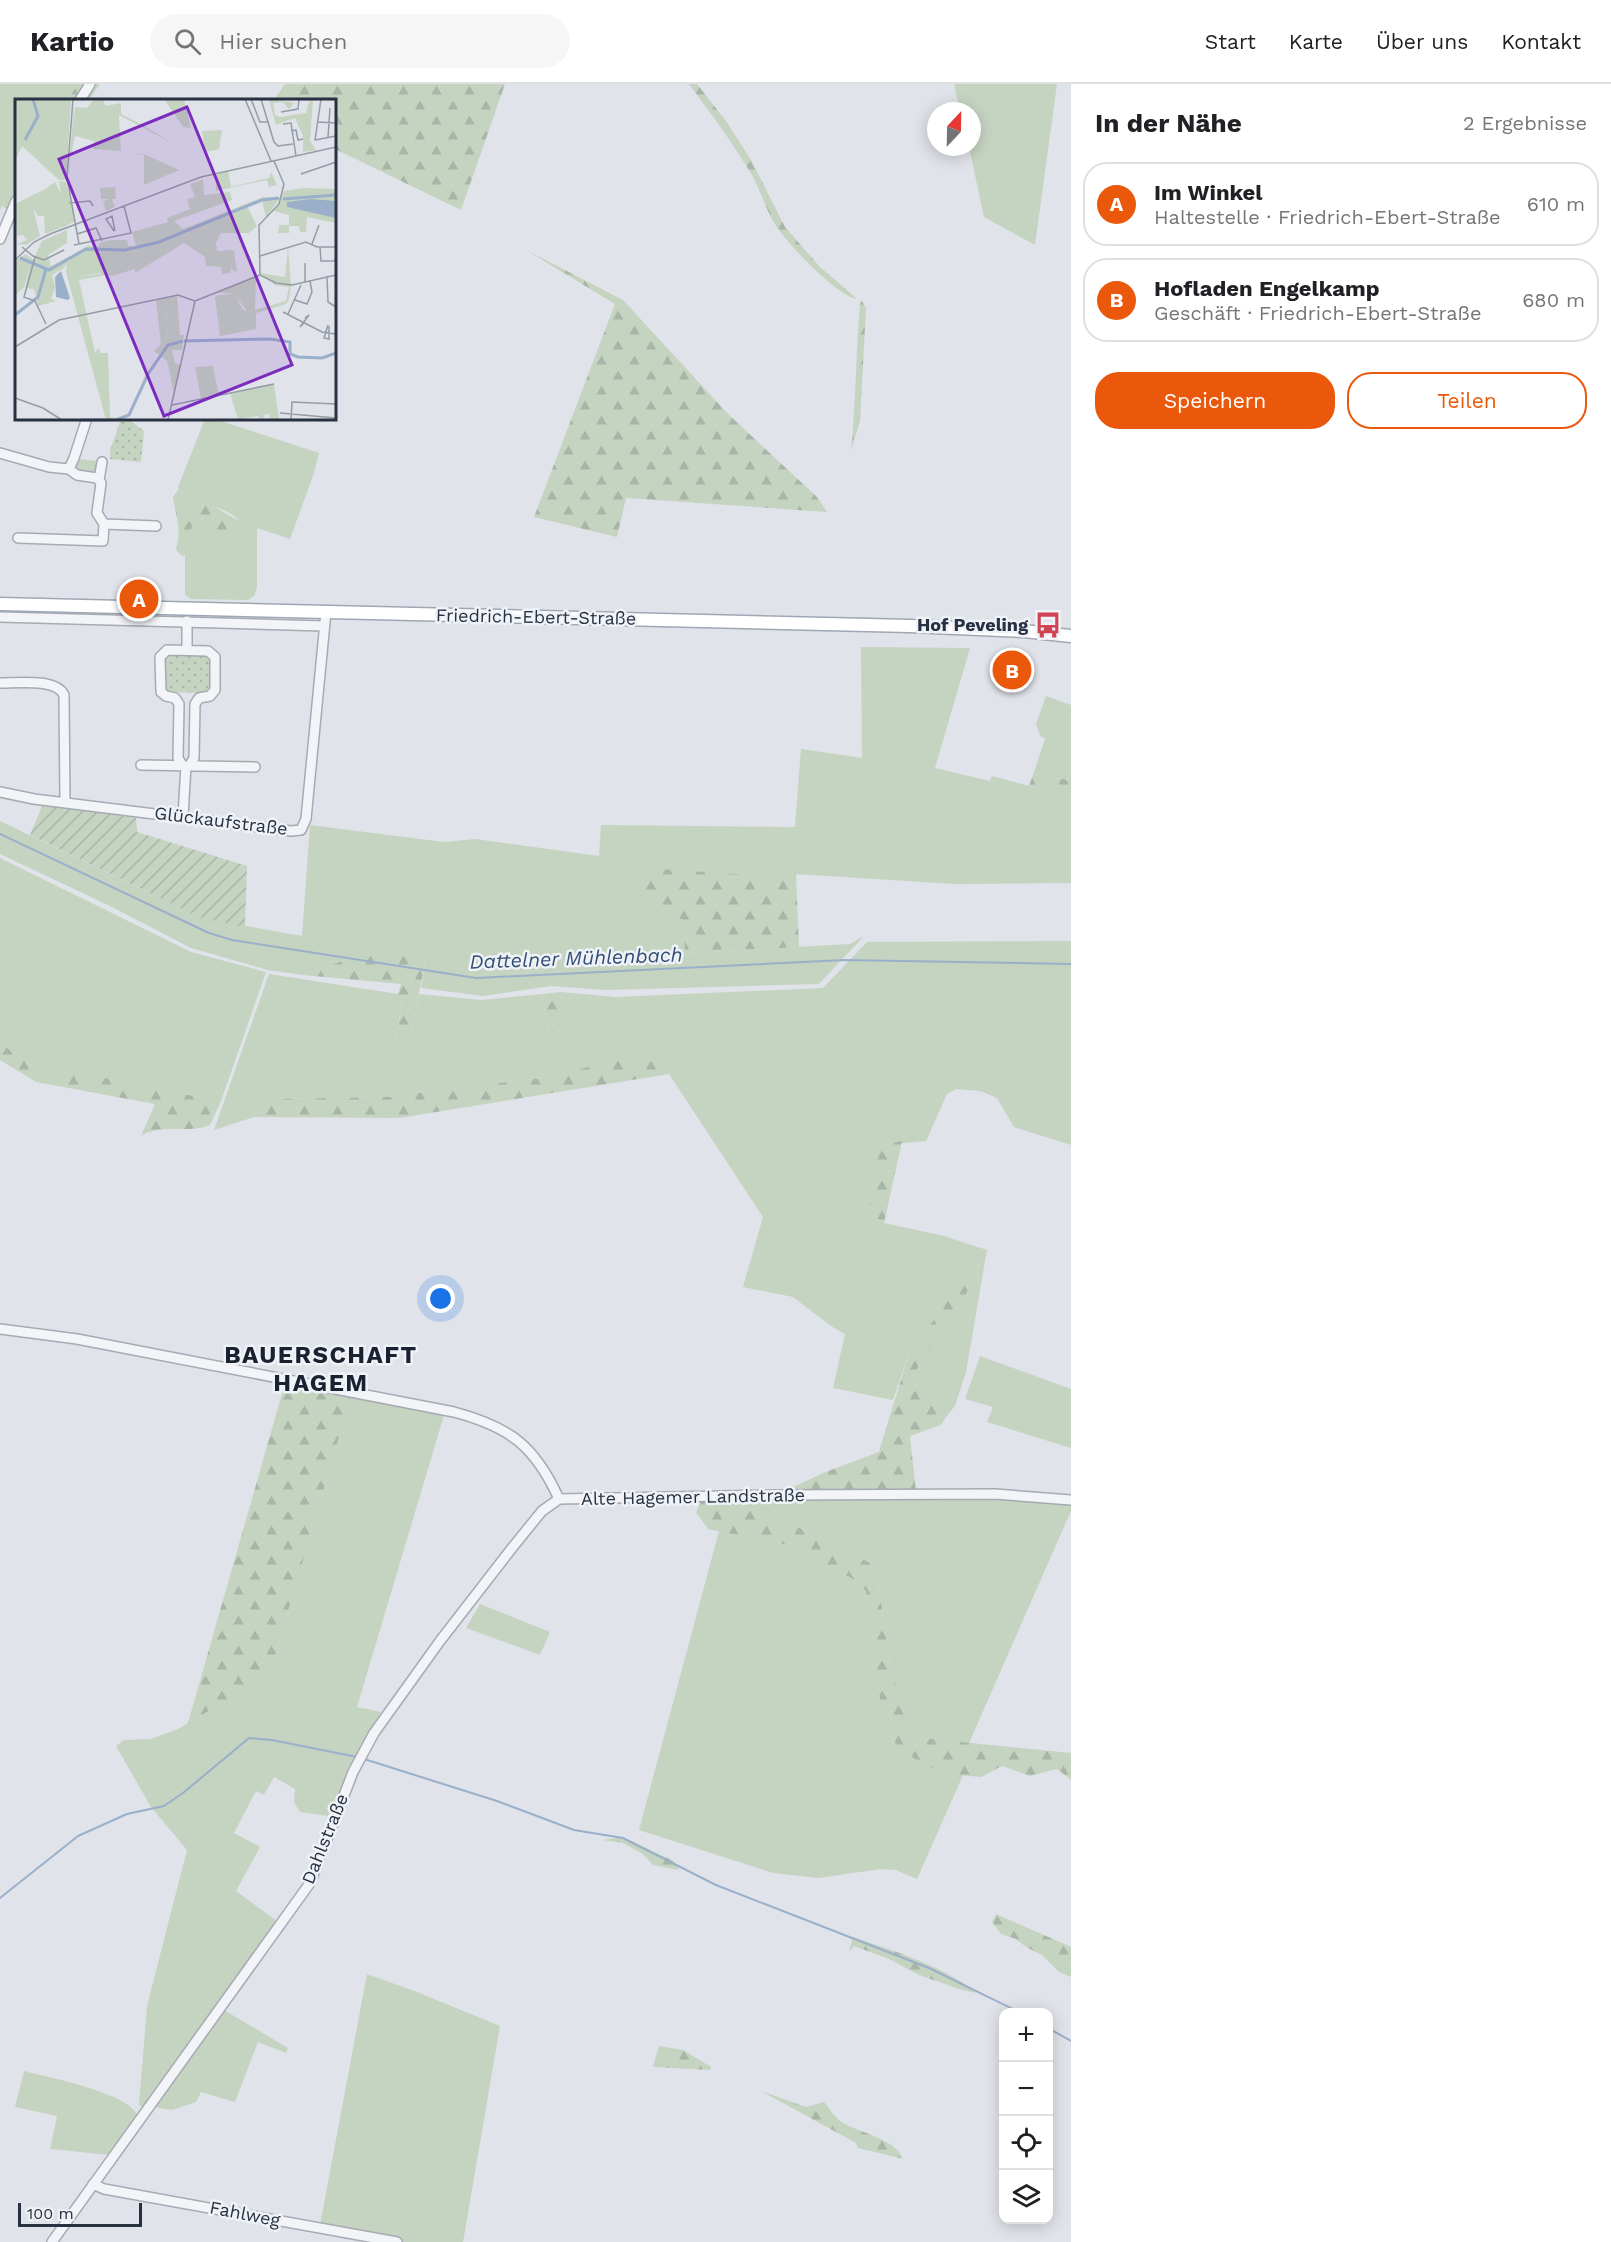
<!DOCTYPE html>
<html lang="de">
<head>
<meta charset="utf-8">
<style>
	body { margin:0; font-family:"Work Sans",sans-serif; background:#f6f6f6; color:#202124 }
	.controls { position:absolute; right:18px; bottom:18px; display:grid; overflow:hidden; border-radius:12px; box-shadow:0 3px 15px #0003 }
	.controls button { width:54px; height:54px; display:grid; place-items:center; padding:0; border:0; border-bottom:2px solid #e0e0e0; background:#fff; color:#202124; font:30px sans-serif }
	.compass { position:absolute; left:927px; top:18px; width:54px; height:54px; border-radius:50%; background:#fff; box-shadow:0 3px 15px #0003; rotate:22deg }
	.scale { position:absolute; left:18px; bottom:15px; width:124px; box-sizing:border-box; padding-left:6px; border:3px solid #283141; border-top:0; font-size:16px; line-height:21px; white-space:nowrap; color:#283141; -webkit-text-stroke:4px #eff2f7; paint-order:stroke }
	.you { position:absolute; left:441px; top:1215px; width:21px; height:21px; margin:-15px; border:4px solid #fff; border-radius:50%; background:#1a73e8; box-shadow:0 0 0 9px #1a73e833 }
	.badge { display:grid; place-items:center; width:39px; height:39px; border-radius:50%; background:#ea580c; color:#fff; font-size:20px; font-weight:700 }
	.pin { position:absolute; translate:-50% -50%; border:3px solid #fff; box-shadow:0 2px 6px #0006 }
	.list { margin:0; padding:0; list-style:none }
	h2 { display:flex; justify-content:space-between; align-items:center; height:78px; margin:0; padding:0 24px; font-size:26px }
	h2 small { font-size:20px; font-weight:400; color:#757577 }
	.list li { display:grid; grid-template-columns:39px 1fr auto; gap:18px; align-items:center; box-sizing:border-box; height:84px; margin:0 12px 12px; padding:0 12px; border:2px solid #e0e0e0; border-radius:24px }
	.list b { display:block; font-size:22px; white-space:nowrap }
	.list p { margin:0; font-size:20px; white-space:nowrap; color:#757577 }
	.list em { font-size:20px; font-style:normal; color:#757577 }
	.actions { display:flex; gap:12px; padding:18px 24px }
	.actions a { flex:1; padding:14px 0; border:2px solid #ea580c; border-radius:24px; text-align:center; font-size:21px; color:#ea580c }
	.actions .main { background:#ea580c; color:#fff }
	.icon { flex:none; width:33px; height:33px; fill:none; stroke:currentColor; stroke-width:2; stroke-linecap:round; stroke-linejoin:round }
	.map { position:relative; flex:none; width:1071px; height:2158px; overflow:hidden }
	header { display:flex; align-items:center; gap:36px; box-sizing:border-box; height:84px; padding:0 30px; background:#fff; border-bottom:2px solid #e0e0e0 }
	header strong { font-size:28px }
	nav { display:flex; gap:33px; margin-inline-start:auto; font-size:21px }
	.search { width:420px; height:54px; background:#f6f6f6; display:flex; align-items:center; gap:15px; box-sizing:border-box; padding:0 21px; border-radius:33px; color:#757577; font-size:22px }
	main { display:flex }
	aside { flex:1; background:#fff }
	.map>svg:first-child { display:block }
	.grass { fill:#c5d3c1 }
	.forest { fill:url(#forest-firs) }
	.park { fill:url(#park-dots) }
	.garden { fill:url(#garden-furrows) }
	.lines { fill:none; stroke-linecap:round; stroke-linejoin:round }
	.stream { stroke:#9ab0ca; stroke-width:2 }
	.minor-casing { stroke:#a5aab3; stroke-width:12 }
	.major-casing { stroke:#9fa7b5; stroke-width:15 }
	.minor { stroke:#f3f4f7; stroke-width:9 }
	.major { stroke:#fff; stroke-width:12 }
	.labels { text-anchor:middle; stroke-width:5; stroke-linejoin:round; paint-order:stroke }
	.street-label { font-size:18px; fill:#283141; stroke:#eff2f7 }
	.poi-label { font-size:18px; font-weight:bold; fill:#283141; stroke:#eff2f7; text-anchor:end }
	.water-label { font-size:20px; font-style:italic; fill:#324e75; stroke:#eff2f7 }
	.district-label { font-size:24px; font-weight:bold; letter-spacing:1.5px; fill:#1a2231; stroke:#eff2f7 }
	.inset-river { fill:none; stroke:#9ab0ca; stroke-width:3 }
	.inset-road { fill:none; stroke:#969ca6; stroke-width:1.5 }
	.view { fill:#7b2cbf; fill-opacity:0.15; stroke:#7b2cbf; stroke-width:3 }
	.inset-edge { fill:none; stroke:#283141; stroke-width:3 }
</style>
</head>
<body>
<header>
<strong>Kartio</strong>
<div class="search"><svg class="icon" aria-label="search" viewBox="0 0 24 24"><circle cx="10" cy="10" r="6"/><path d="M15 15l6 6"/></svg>Hier suchen</div>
<nav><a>Start</a><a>Karte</a><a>Über uns</a><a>Kontakt</a></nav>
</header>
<main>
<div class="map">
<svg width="1071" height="2158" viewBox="0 0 1071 2158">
	<defs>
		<pattern id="forest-firs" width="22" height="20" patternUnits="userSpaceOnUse" patternTransform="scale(1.5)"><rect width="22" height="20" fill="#c5d3c1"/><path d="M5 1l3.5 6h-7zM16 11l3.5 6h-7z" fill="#a9b6a7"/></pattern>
		<pattern id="park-dots" width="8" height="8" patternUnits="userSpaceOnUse" patternTransform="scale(1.5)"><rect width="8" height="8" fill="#c5d3c1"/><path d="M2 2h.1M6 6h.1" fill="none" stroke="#a9b6a7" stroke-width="1.8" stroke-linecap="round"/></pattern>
		<pattern id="garden-furrows" width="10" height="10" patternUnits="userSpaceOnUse" patternTransform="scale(1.5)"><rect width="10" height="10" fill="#c5d3c1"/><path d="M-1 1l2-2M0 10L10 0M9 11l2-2" fill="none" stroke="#a9b6a7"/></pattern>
	</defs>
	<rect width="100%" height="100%" fill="#e0e3e9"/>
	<!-- grass -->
	<path class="grass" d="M0,0H78L67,16H16V97L0,126Z
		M954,0H1057L1035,161L984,133L969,63H972V27H960Z
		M205,335H215L319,369L314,389L290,455L257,444V503L254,512L248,516L191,515L185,511V471L192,442V429L203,433L206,444L239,437C224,420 201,422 182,415L178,403Z
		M78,375L97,377V387L78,388L75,383Z
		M861,563L970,564L935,684L990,697L992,692L1071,713V799L954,800L796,790L767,792L684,834L685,869L850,860L864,852L819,900L606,906L551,902L483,912L421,904L426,875L373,866L303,891L268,886L191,864L110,822L0,770V737L201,834L302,852L310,741L444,758L475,755L599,772L601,741L795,743L801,665L862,674Z
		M1046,612L1071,621V696L1033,691L1045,655L1040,652L1036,640Z
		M0,774L191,868L266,888L221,1017L129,1000L74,986L63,991L58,1002L36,998L38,986L0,959Z
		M1071,857V1061L1014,1043L997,1014L980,1007L956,1005L947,1010L926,1057L883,1061L868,1128L884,1139L944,1152L987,1166L966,1288L955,1322L946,1333L913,1291L977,1193L979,1176L909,1269L893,1316L833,1304L845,1250L831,1242L793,1213L743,1203L763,1133L669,990L651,971L570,987L557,992L387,1013L265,1015L254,1033L214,1046L269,890L398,910L402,916L395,960L410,953L419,910L481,916L542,910L549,949L565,945L561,908L616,913L823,904L867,858Z
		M980,1272L1071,1305V1364L987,1338L993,1323L965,1315Z
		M351,1312L444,1331L357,1623L381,1628L347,1690L328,1732L300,1728L294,1718L295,1705L274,1693L264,1711L256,1707L234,1749L260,1763L236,1807L278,1838L143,2024L139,2021L147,1922L187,1766L151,1723L116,1662L124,1656L150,1655L176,1646L269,1593Z
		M984,1415L1071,1419V1427L969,1659L912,1653L890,1582L876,1482L794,1441L732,1419L784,1416Z
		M719,1447L793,1462L833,1489L850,1493L866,1507L881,1624L893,1657L947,1690L963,1691L917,1795L896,1786L881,1785L818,1794L773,1789L639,1746Z
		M480,1520L550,1548L540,1571L466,1544Z
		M367,1890L417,1908L500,1942L463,2158H400L320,2141Z
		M224,1926L288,1964L286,1969L258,1958L235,2018L201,2008L196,2018L172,2026L154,2023Z
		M24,1987C47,1993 130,2009 138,2032L110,2071L50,2065L57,2032L15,2023Z"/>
	<!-- forest -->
	<path class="forest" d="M78,0H100L89,16H67Z
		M285,0H505L461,126L335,65L334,16H274Z
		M689,0H697L726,37L751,76L785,143L820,183L855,213L856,215C835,210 784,157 773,137C765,122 760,106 752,91C733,59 711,30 689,0Z
		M16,97V130L2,122Z
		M526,166L623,216L728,330L817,413L827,428L626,414L617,453L534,433L615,220Z
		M862,217L866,224L860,337L851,367C856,317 856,267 860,218Z
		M181,402L184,405L181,413L183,416L215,423L239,437L236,444L212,448L206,444L203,433L192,429V442L186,470L182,472L176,466C182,442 176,435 173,413Z
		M1033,691L1071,696V713L1029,702Z
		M643,784L767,792L796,790L799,863L685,869L683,835H660L647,810Z
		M373,866L426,875L410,953L395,960L402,917L398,910L401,900L303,891Z
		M561,908L565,945L549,949L542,910Z
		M0,959L38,986L36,998L0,976Z
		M651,970L669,990L399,1034L254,1033L265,1015L387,1013L557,992L570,987Z
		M74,986L129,1000L221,1017L210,1041C188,1050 160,1039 141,1052L155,1020L58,1002L62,991Z
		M902,1057L884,1139L868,1128L877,1077L883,1061Z
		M979,1175L977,1193L913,1291L946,1333L941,1341L910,1352L916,1408H794L793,1403L828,1387L879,1368L909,1269Z
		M285,1299L351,1312L269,1593L188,1639Z
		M702,1415L732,1419L794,1441L876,1482L890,1582L912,1653L1071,1669V1696L1057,1685L1030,1692L1002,1682L981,1693L947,1690L920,1679L893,1657L881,1624L866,1507L850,1493L833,1489L793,1462L708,1445L696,1428Z
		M622,1753L674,1777L679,1786L653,1781L643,1770L623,1759L603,1756Z
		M996,1830L1071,1863V1893L1059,1888L1042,1871L1026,1863L1016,1855L1001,1850L992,1838Z
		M853,1853C891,1866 947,1883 976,1909L959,1905L919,1891L889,1875L854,1862L849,1868Z
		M659,1962L683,1966L711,1983L710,1986L653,1983Z
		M761,2007L806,2023L824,2018C830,2025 835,2034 843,2039C860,2049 896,2055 903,2075L858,2064L856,2059Z"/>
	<!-- park -->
	<path class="park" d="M121,335H128L144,347L141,378L110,375V367Z
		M171,571L206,572L211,577L210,604L205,609L169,608L164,602L165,576Z"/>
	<!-- garden -->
	<path class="garden" d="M43,720L136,734L137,748L247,782L245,843L201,834L30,751Z"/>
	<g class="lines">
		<!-- stream -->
		<path class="stream" d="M0,750L209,849L232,856L476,894L844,876L1071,880
			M364,1675L497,1717L574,1746L623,1754L716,1801L929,1884L1019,1928
			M0,1814L78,1752L127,1730L164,1722L183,1709L249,1654L272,1656L357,1673
			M1048,1944L1071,1957"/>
		<!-- minor casing -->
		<g class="minor-casing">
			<path id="minor" d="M80,16L90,0
				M0,155L16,117
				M0,369L49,383L69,385L77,391L97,394L101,399L97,429L104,440L103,457L18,454
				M69,385L74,374L87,334
				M99,396L102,378
				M104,440L156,442
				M0,533L324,542
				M187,537V566
				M0,599C17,599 56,594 64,611L65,718
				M141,681L255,683
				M182,681L178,674L179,620L175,614L166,612L161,608L160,573L167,566L208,567L215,573V606L210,612L199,614L195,620L194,674L190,681
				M0,708L34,715L291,747L301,746L306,735L326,528
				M183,732L186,682
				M0,1245L77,1255L454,1328C510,1343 535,1362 559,1415
				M559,1415L779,1411L995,1410L1071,1416
				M93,2100L104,2105L397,2158
				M52,2158L310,1799L353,1688L374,1649L440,1557L512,1464L542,1427L559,1415"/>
		</g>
		<!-- major casing -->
		<g class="major-casing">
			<path id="major" d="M0,520L910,542L1024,547L1071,552"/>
		</g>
		<!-- minor -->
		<use href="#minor" class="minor"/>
		<!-- major -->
		<use href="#major" class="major"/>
	</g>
	<!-- icons -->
	<defs>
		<g id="bus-bare" transform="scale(2.07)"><path d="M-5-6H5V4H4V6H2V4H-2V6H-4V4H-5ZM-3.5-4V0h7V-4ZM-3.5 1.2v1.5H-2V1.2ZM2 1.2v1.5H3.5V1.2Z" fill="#d04354" stroke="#eff2f7" stroke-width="2.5" paint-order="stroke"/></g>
	</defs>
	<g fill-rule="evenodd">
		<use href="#bus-bare" x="1048" y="541"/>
	</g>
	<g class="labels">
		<!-- street labels -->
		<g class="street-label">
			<text transform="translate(536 533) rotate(1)" y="6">Friedrich-Ebert-Straße</text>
			<text transform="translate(221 737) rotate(7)" y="6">Glückaufstraße</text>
			<text transform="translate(693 1413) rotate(-1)" y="6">Alte Hagemer Landstraße</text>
			<text transform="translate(325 1755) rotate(-68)" y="6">Dahlstraße</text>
			<text transform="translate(245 2130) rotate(11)" y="6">Fahlweg</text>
		</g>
		<!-- poi labels -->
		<g class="poi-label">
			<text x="1028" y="547">Hof Peveling</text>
		</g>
		<!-- water labels -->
		<g class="water-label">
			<text transform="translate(576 874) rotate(-2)" y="7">Dattelner Mühlenbach</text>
		</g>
		<!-- district labels -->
		<g class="district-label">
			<text x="321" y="1279">BAUERSCHAFT<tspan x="321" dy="28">HAGEM</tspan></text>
		</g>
	</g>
	<!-- overview -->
	<g transform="translate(15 15)">
		<rect width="321" height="321" fill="#e0e3e9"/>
		<path d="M8,0H18L23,17L37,0H56L51,81H44L9,42L16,28ZM149,0H169L176,29L168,28ZM60,8L72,9L68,38L59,35ZM207,31L204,50L190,53L187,32ZM213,72L216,88L254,79L256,73L262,86L254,88L252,81L201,92V76ZM188,80L189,96L215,93L217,101L159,122L168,130L248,98L265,99L251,118L247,101L232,107L242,127L234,134H206L201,144L202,152L219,151L222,173L216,170L218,154L215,174L207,175L206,168L191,167L190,158L169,144L120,174V170L97,177L84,174L64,178L57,156L73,147H121L117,133L153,123L152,119L175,110L172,100L180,98L175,85ZM40,83L47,97L51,127L30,135L29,117H23L18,109L21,97ZM100,88L101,100H97L100,108L91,112L88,102L94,100H86L85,89ZM289,89L321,90V124L292,118L291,133H285L284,127H274V134H263L264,126H274V116L259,112L269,92ZM52,131V144L33,156L36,167L55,157L49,169L37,176L40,188L36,200L41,202L23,207L19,190L10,189L16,166L9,188L0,197V162L11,155L18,161L27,142ZM241,177L240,211L233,213L221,194H200ZM210,196L221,198L228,211L241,215V230L205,237L200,198ZM162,197L165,236H169L167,251H157L160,264L166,266L159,294L152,262L139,252L153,237L150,199ZM198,267L204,297L186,300L180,268ZM259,285L264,321H256L254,315L248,316L249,321L242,317L223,320L215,294Z" fill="#c5d3c1"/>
		<path d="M0,0H8L16,18V29L10,42L36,66L44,81L7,47L0,62ZM18,0H37L28,14L32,17H23ZM79,0H87L91,7L106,4V15L126,25L157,44L104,16L106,52L78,50L79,42L60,37L54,67L59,7L60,35L68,38L72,9ZM115,54L129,55L164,71L129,86V56ZM44,82L51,83L60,122L51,127ZM30,90L21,97L18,109L25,137L11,146L2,145L12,141L8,136L2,137L0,105ZM273,148L276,185L274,200L271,205L235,216L221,198L197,197L221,194L233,213L271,202L274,188L260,186L245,174L270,178ZM60,158L64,178L89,174L97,175L64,181L80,254L84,248L85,254H93L95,318L107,320L91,321L51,173L52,163ZM150,199L153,237L146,246L141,201Z" fill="#c5d3c1"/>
		<path d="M254,0L279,4L274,10L268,3L258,4L260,16L265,18L291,14L295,0H298L295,42L301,51L288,53V37L280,19L261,26Z" fill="#c5d3c1"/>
		<path d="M96,141H112L114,148H84V144Z" fill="#c5d3c1"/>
		<path d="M296,100L321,102V119L272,108V103ZM46,172L55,199L53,201L41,198L40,178Z" fill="#9ab0ca"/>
		<path class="inset-river" d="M10,41L23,17L18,0M268,100L321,96M5,159L34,171L71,150L110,151L144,143L247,101L264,99M0,216L23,198L31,170M169,242L255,240L275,243V255L283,258L307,259L321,254M66,321H96M101,321L114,316L133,275L153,246L168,242"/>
		<path class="inset-road" d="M58,0L52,79L64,145M230,0L256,62M236,0L245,23H254M246,0L259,43L263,47L278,45M306,0L300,41L321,37M266,13L283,10L284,0M303,23L321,24M268,25L276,24L281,57M276,32L281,31L283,41L288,40M313,38L315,9M286,75L321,63M54,104L75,102L78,107M99,132L91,120L97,117L100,132M62,135L81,129L87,142M297,145L304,126M59,146L116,134L109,107M7,148L18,157L29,161L49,151M305,148L306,162H319L321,159M245,157L291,143L302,148H321M20,158L9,198L20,202L31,225M0,161L19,143L35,135L186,78L321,48M290,164V184M245,176L244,126L264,105L269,85L259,62M245,176L261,184L277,186L321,176M312,177L313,203L321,208M280,201L292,205L297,193L295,182M180,202L245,176M268,213L307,233L321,235M273,215L286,186M290,219L294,216L285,228L290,223M313,226L309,239L314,240V227M0,248L44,221L163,196L180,202M0,299L28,309L47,321M157,306L259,285M265,314L321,319M153,321L180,202M276,321L277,303L321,305"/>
		<path class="view" d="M172,8L277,266L149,317L44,60Z"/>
		<rect width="321" height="321" class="inset-edge"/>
	</g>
</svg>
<div class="controls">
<button>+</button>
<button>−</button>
<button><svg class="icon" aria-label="locate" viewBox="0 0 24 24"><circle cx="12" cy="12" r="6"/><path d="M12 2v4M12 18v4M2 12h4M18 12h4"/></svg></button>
<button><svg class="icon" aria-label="layers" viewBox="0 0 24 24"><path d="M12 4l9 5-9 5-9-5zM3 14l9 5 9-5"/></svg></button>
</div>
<svg class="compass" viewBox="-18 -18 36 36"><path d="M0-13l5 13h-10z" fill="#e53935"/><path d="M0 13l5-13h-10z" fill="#757577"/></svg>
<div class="scale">100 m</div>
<div class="you"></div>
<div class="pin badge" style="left:139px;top:515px">A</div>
<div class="pin badge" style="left:1012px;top:586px">B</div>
</div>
<aside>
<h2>In der Nähe<small>2 Ergebnisse</small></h2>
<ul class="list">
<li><span class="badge">A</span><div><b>Im Winkel</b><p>Haltestelle · Friedrich-Ebert-Straße</p></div><em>610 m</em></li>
<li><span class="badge">B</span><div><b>Hofladen Engelkamp</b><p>Geschäft · Friedrich-Ebert-Straße</p></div><em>680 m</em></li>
</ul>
<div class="actions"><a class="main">Speichern</a><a>Teilen</a></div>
</aside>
</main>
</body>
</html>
